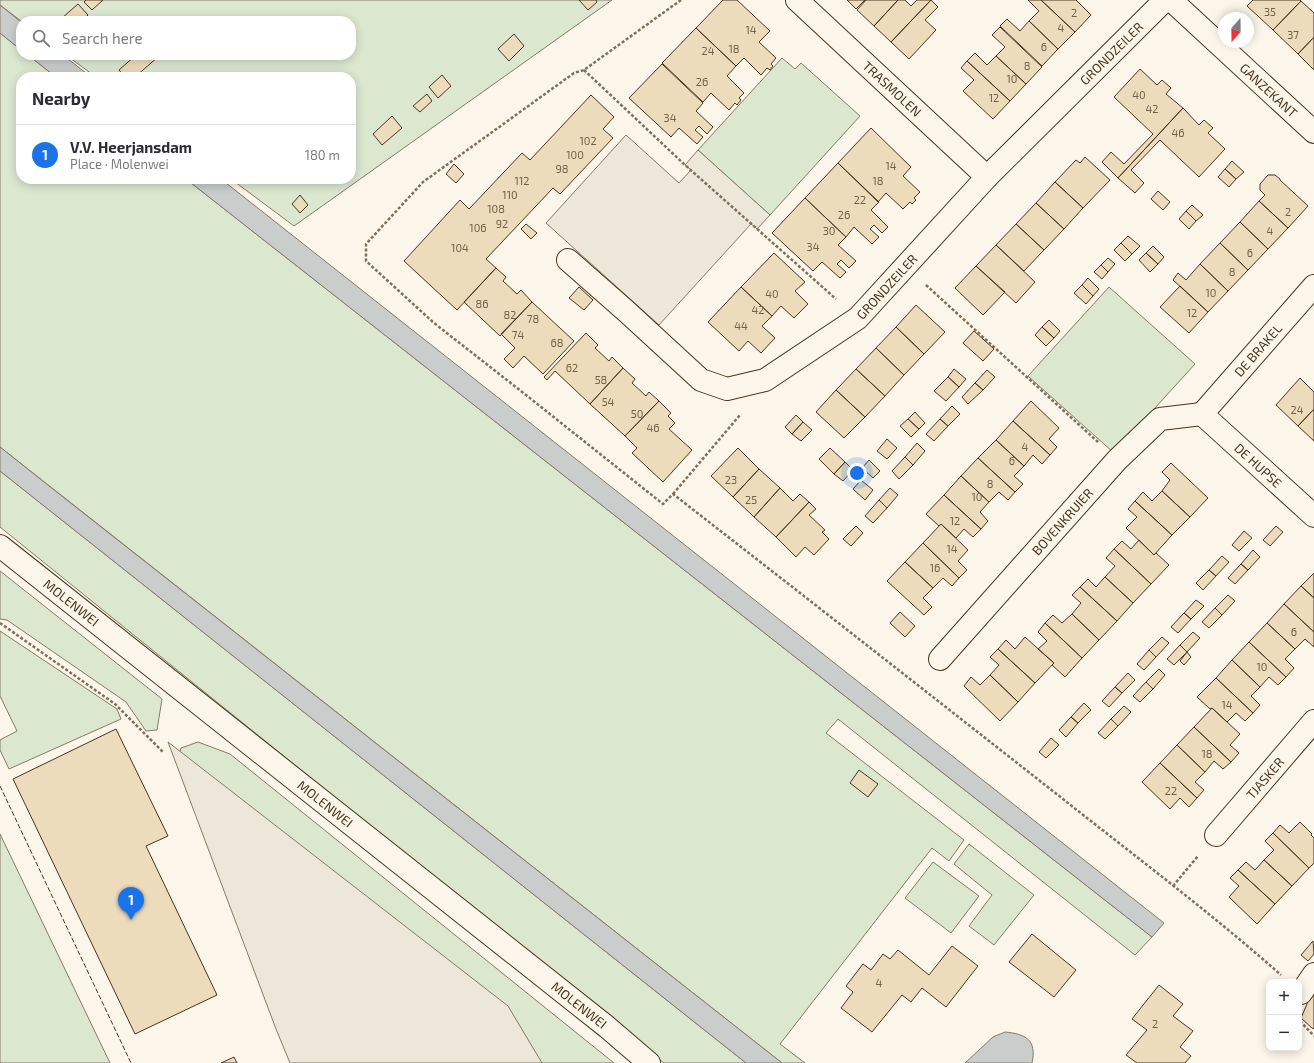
<!DOCTYPE html>
<html lang="en">
<head>
<meta charset="utf-8">
<style>
	body { margin:0; font-family:"Exo 2",sans-serif; background:#f2f2f3; color:#2b2b33 }
	.controls { position:absolute; right:12px; bottom:12px; display:grid; overflow:hidden; border-radius:8px; box-shadow:0 2px 10px #0003 }
	.controls button { width:36px; height:36px; display:grid; place-items:center; padding:0; border:0; border-bottom:1px solid #e1e1e2; background:#fff; color:#2b2b33; font:20px sans-serif }
	.compass { position:absolute; left:1218px; top:12px; width:36px; height:36px; border-radius:50%; background:#fff; box-shadow:0 2px 10px #0003; rotate:200deg }
	.you { position:absolute; left:857px; top:473px; width:14px; height:14px; margin:-10px; border:3px solid #fff; border-radius:50%; background:#1a73e8; box-shadow:0 0 0 6px #1a73e833 }
	.badge { display:grid; place-items:center; width:26px; height:26px; border-radius:50%; background:#1a73e8; color:#fff; font-size:13px; font-weight:700 }
	.pin { position:absolute; translate:-50% -33px; filter:drop-shadow(0 1px 2px #0008) }
	.pin::after { content:''; position:absolute; top:21px; width:14px; height:12px; background:inherit; clip-path:polygon(0 0,100% 0,50% 100%) }
	.list { margin:0; padding:0; list-style:none }
	h2 { display:flex; justify-content:space-between; align-items:center; height:52px; margin:0; padding:0 16px; font-size:17px }
	h2 small { font-size:13px; font-weight:400; color:#7c7c81 }
	.list li { display:grid; grid-template-columns:26px 1fr auto; gap:12px; align-items:center; box-sizing:border-box; height:60px; padding:0 16px; border-top:1px solid #e1e1e2 }
	.list b { display:block; font-size:15px; white-space:nowrap }
	.list p { margin:0; font-size:13px; white-space:nowrap; color:#7c7c81 }
	.list em { font-size:13px; font-style:normal; color:#7c7c81 }
	.icon { flex:none; width:22px; height:22px; fill:none; stroke:currentColor; stroke-width:2; stroke-linecap:round; stroke-linejoin:round }
	.map { position:relative; flex:none; width:1314px; height:1063px; overflow:hidden }
	.search { position:absolute; background:#fff; box-shadow:0 2px 10px #0003; left:16px; top:16px; width:340px; height:44px; display:flex; align-items:center; gap:10px; box-sizing:border-box; padding:0 14px; border-radius:16px; color:#7c7c81; font-size:15px }
	.panel { position:absolute; background:#fff; box-shadow:0 2px 10px #0003; left:16px; top:72px; width:340px; height:112px; border-radius:16px }
	.map>svg:first-child { display:block }
	.green { fill:#dce7d0; stroke:#887966 }
	.parking { fill:#ede7d9; stroke:#887966 }
	.water { fill:#c9cecd; stroke:#887966 }
	.building { fill:#ecdcbc; stroke:#4a3520 }
	.lines { fill:none; stroke-linecap:round; stroke-linejoin:round }
	.minor-casing { stroke:#4a3520; stroke-width:24 }
	.path { stroke:#7f6f5c; stroke-width:2.5; stroke-dasharray:3 2; stroke-linecap:butt }
	.minor { stroke:#fbf6e9; stroke-width:22 }
	.fence { stroke:#4a3520; stroke-width:1; stroke-dasharray:5 2; stroke-linecap:butt }
	.labels { text-anchor:middle; stroke-width:3; stroke-linejoin:round; paint-order:stroke }
	.number-label { font-size:11px; fill:#725f47 }
	.street-label { font-size:13px; fill:#4a3520; stroke:#fbf6e9 }
</style>
</head>
<body>
<div class="map">
<svg width="1314" height="1063" viewBox="0 0 1314 1063">
	<rect width="100%" height="100%" fill="#fbf6e9"/>
	<!-- green -->
	<path class="green" d="M0,0H612L294,226L231,179H351V77H96L66,55H351V21H21L0,5Z
		M0,33L21,50V55H28L56,77H21V179H186L1152,937L1135,955L838,719L826,733L964,840L949,861L932,848L780,1044L805,1063H782L0,447Z
		M782,58L795,69L801,63L860,116L770,215L698,150Z
		M1109,287L1195,364L1114,453L1028,376Z
		M0,471L53,513L746,1063H664L0,527Z
		M0,571L162,699L157,730L146,731L126,702L7,620L0,619Z
		M0,631L117,709L121,719L9,769L0,750V740L17,731L0,696Z
		M198,742L230,754L614,1063H536L177,764L181,748Z
		M0,834L110,1063H0Z
		M969,844L1034,895L994,945L969,926L992,895L954,864Z
		M933,862L979,896L951,933L905,898Z"/>
	<!-- parking -->
	<path class="parking" d="M626,135L679,183L691,170L685,165L698,150L770,215L757,229L751,224L659,325L546,223Z
		M168,742L508,1006L542,1063H290L276,1029Z"/>
	<!-- water -->
	<path class="water" d="M0,5L21,22V50L0,33Z
		M28,55H63L91,77H56Z
		M186,179H221L1164,923L1152,937Z
		M0,447L63,497L782,1063H746L0,471Z
		M1005,1032C1026,1034 1037,1040 1032,1063H965L993,1037Z"/>
	<!-- building -->
	<path class="building" d="M86,0H103L92,10L84,2Z
		M579,0H596L597,2L588,10Z
		M723,0H737L770,31L759,42L776,58L771,64L773,66L770,70L767,68L761,75L744,58L736,66L696,28Z
		M847,0H865L856,9Z
		M866,0H898L874,26L857,10Z
		M898,0H905L911,6L917,0H931L891,42L874,26Z
		M931,0L938,7L925,20L936,30L909,59L891,42Z
		M1028,0H1041L1075,32L1058,49L1029,21L1039,11Z
		M1041,0H1076L1091,15L1075,32Z
		M1253,0H1300L1301,1L1273,30L1247,6Z
		M1301,1L1314,13V37L1298,54L1273,30Z
		M78,4L88,15L81,21H64L62,18Z
		M1007,19L1020,31L1029,21L1058,49L1042,66L1000,26Z
		M1000,27L1042,67L1026,84L996,56L1005,47L992,35Z
		M696,28L736,66L727,76L744,93L739,98L741,100L737,105L735,103L729,110L711,93L703,102L662,63Z
		M514,34L524,46L509,61L498,49Z
		M1314,37V70L1298,54Z
		M975,53L987,65L996,56L1026,84L1010,101L967,61Z
		M136,55H158L159,56L135,77H125L119,70Z
		M967,61L1010,101L993,119L963,91L974,80L961,68Z
		M662,64L703,103L696,111L713,127L707,134L699,126L695,130L703,137L697,144L679,128L671,137L629,98Z
		M1140,69L1157,85L1162,80L1171,88L1166,94L1183,108L1118,178L1102,162L1111,152L1124,164L1153,134L1114,97Z
		M442,75L451,86L438,98L429,87Z
		M427,94L432,101L420,112L413,106Z
		M591,95L614,117L603,129L613,138L560,194L553,188L486,259L496,268L457,310L404,261L460,200L469,209L522,153L530,160Z
		M1183,108L1199,125L1204,120L1213,128L1208,133L1225,149L1199,177L1160,140L1131,170L1144,183L1135,193L1118,178Z
		M392,116L402,128L382,145L373,134Z
		M871,128L911,167L903,176L920,192L914,198L916,200L912,204L910,202L903,209L886,193L878,202L838,163Z
		M1085,157L1110,180L1083,208L1055,182L1076,160L1080,163Z
		M1232,161L1244,172L1236,179L1225,169Z
		M838,163L879,202L871,210L888,227L882,233L874,225L870,229L879,237L872,244L854,227L846,237L805,198Z
		M454,164L464,174L456,183L446,174Z
		M1225,169L1236,179L1229,187L1218,177Z
		M1268,175H1275L1280,179V180L1308,206L1288,228L1259,201L1265,195L1260,190V184Z
		M1055,182L1083,208L1064,229L1036,203Z
		M1158,191L1170,202L1163,210L1151,199Z
		M300,195L308,205L300,213L292,204Z
		M805,198L846,237L838,245L856,261L849,268L841,260L837,264L846,272L840,278L822,262L813,271L772,233Z
		M1259,201L1288,228L1268,249L1240,222Z
		M1036,203L1064,229L1044,250L1016,224Z
		M1192,205L1203,215L1196,221L1186,211Z
		M1186,211L1196,221L1189,229L1179,219Z
		M1240,222L1268,249L1248,270L1220,243Z
		M526,224L537,233L531,239L521,229Z
		M1016,224L1044,250L1024,271L996,245Z
		M1128,236L1140,246L1132,254L1121,243Z
		M1121,243L1132,254L1125,261L1114,250Z
		M1220,243L1248,270L1228,291L1200,264Z
		M996,245L1035,282L1016,303L976,266Z
		M1153,246L1164,257L1158,264L1146,253Z
		M774,253L805,282L795,291L808,304L794,318L781,306L772,316L741,287Z
		M1146,253L1158,264L1150,272L1139,260Z
		M1108,258L1115,264L1108,272L1101,265Z
		M1200,264L1228,291L1208,312L1173,280L1178,273L1186,280Z
		M1101,265L1108,272L1102,279L1094,272Z
		M976,266L1005,292L983,315L955,288Z
		M496,268L506,277L503,281L517,294L521,290L532,302L500,336L464,302Z
		M1088,278L1099,289L1093,296L1082,285Z
		M1082,285L1093,296L1086,304L1074,293Z
		M1180,286L1208,312L1189,333L1160,307Z
		M579,287L593,300L584,310L569,298Z
		M741,287L772,316L762,326L775,338L761,353L748,341L739,351L708,322Z
		M532,302L574,341L543,374L524,356L513,368L504,359L515,348L501,334Z
		M916,305L945,332L924,354L896,327Z
		M1049,320L1060,331L1054,338L1042,327Z
		M896,327L924,354L904,375L876,348Z
		M1042,327L1054,338L1046,346L1035,335Z
		M974,331L994,349L983,361L963,343Z
		M586,333L598,345L595,348L609,361L612,357L623,368L590,404L555,371L547,380L544,377Z
		M876,348L904,375L885,396L856,369Z
		M623,368L635,379L632,383L646,396L649,392L659,401L625,436L590,404Z
		M856,369L885,396L865,417L836,390Z
		M954,369L966,379L959,387L948,377Z
		M987,370L995,377L983,390L975,383Z
		M948,377L959,387L946,401L934,391Z
		M1300,378L1314,392V409L1298,426L1276,405Z
		M975,383L983,390L968,404L962,397Z
		M836,390L865,417L844,438L816,412Z
		M659,401L671,413L668,416L675,423L669,429L692,450L663,482L632,453L637,448L625,436Z
		M1031,401L1059,428L1049,439L1057,447L1050,455L1013,421Z
		M952,406L960,414L948,426L940,419Z
		M1314,409V441L1298,426Z
		M915,412L925,423L919,429L908,419Z
		M796,415L803,422L792,434L785,427Z
		M908,419L919,429L911,437L900,426Z
		M940,419L948,426L934,441L926,434Z
		M1013,421L1050,455L1042,464L1033,455L1024,466L996,440Z
		M803,422L812,430L801,441L792,434Z
		M887,439L897,448L887,459L877,451Z
		M996,440L1024,466L1014,476L1023,484L1015,492L978,458Z
		M917,443L925,451L913,465L905,457Z
		M738,448L759,469L733,497L711,476Z
		M830,448L845,462L834,474L819,459Z
		M905,457L913,465L899,479L892,471Z
		M978,458L1015,492L1008,500L999,492L989,502L961,476Z
		M869,460L880,471L873,478L862,468Z
		M845,462L853,470L843,481L834,474Z
		M1171,463L1208,498L1190,517L1162,491L1170,480L1162,472Z
		M759,469L780,488L754,517L733,497Z
		M961,476L989,502L980,512L988,521L981,529L944,495Z
		M861,480L873,490L865,500L853,489Z
		M780,488L793,501L800,494L809,502L776,537L754,517Z
		M890,488L898,495L887,508L879,500Z
		M1162,491L1190,517L1172,535L1135,501L1143,492L1152,501Z
		M944,495L981,529L973,537L964,529L956,538L941,524L939,526L926,514Z
		M879,500L887,508L873,523L865,516Z
		M1135,501L1172,535L1154,555L1126,528L1137,517L1128,509Z
		M809,502L816,509L809,515L825,530L822,532L829,539L814,555L805,547L796,557L776,537Z
		M941,524L968,550L958,561L967,570L959,578L923,543Z
		M856,526L863,533L851,546L843,539Z
		M1276,526L1283,532L1270,546L1263,540Z
		M1244,531L1252,538L1239,551L1232,545Z
		M1139,540L1154,555L1156,553L1169,565L1151,584L1114,549L1122,541L1131,549Z
		M923,543L959,578L952,586L943,578L933,588L905,562Z
		M1114,549L1151,584L1133,603L1105,577L1115,566L1106,558Z
		M1253,550L1260,557L1248,570L1241,564Z
		M1222,556L1229,562L1216,576L1209,570Z
		M905,562L933,588L923,598L932,607L924,615L887,581Z
		M1241,564L1248,570L1235,584L1228,578Z
		M1209,570L1216,576L1203,590L1196,583Z
		M1314,573V598L1301,586Z
		M1105,577L1133,603L1117,621L1080,587L1088,579L1096,587Z
		M1301,586L1314,598V632L1284,604Z
		M1080,587L1117,621L1099,640L1072,614L1081,603L1072,595Z
		M1228,595L1235,601L1222,615L1215,608Z
		M1196,600L1204,606L1191,619L1184,613Z
		M1284,604L1314,632V647L1305,639L1295,649L1267,623Z
		M1215,608L1222,615L1209,628L1202,622Z
		M900,612L915,626L905,637L890,623Z
		M1184,613L1191,619L1178,633L1171,627Z
		M1072,614L1099,640L1082,658L1045,623L1053,615L1062,623Z
		M1045,623L1082,658L1065,677L1052,665L1054,663L1038,649L1047,641L1038,632Z
		M1267,623L1295,649L1285,659L1294,668L1286,677L1249,642Z
		M1193,632L1200,638L1187,652L1180,645Z
		M1025,637L1054,663L1035,683L998,649L1006,640L1015,649Z
		M1162,637L1169,643L1156,657L1149,650Z
		M1249,642L1286,677L1278,685L1269,677L1260,687L1232,660Z
		M1180,645L1187,652L1174,665L1167,659Z
		M998,649L1035,683L1018,702L990,675L999,665L990,657Z
		M1149,650L1156,657L1144,670L1137,664Z
		M1187,652L1191,657L1184,665L1180,661Z
		M1232,660L1260,687L1251,696L1260,705L1253,713L1216,678Z
		M1159,669L1165,675L1153,689L1146,682Z
		M1128,673L1135,680L1122,693L1115,687Z
		M990,675L1018,702L1000,721L964,686L971,677L980,685Z
		M1216,678L1253,713L1245,721L1236,713L1227,722L1212,708L1210,709L1197,697Z
		M1146,682L1153,689L1140,702L1133,696Z
		M1115,687L1122,693L1109,707L1102,701Z
		M1084,703L1091,710L1078,723L1071,717Z
		M1124,706L1131,712L1118,726L1111,719Z
		M1212,708L1240,734L1230,745L1239,753L1231,762L1194,727Z
		M1071,717L1078,723L1066,737L1059,730Z
		M1111,719L1118,726L1105,739L1098,733Z
		M1194,727L1231,762L1223,769L1214,761L1205,772L1177,745Z
		M116,729L168,836L146,846L217,995L135,1034L13,779Z
		M1051,738L1059,745L1046,758L1039,752Z
		M1177,745L1205,772L1195,782L1204,790L1197,798L1160,763Z
		M1160,763L1197,798L1189,807L1180,798L1170,809L1142,782Z
		M859,770L878,784L868,797L850,783Z
		M1300,822L1312,834L1311,835L1314,838V863L1309,868L1273,833L1280,825L1289,833Z
		M1273,833L1309,868L1292,886L1264,860L1274,850L1265,841Z
		M1264,860L1292,886L1275,904L1238,870L1246,862L1255,870Z
		M1238,870L1275,904L1257,924L1229,897L1239,886L1230,878Z
		M1032,934L1076,970L1054,997L1009,962Z
		M1313,941L1314,954L1308,961L1301,955Z
		M952,946L978,966L946,1007L922,988L911,1002L902,995L872,1032L841,1008L853,992L846,986L863,964L871,970L883,954L890,959L898,950L929,975Z
		M1159,985L1183,1004L1173,1016L1193,1031L1180,1047L1191,1056L1185,1063H1137L1126,1055L1147,1030L1132,1019Z
		M1312,992L1314,993V1027L1313,1029L1301,1018Z
		M234,1057L237,1063H221Z"/>
	<g class="lines">
		<!-- minor casing -->
		<g class="minor-casing">
			<g id="minor">
				<path id="s1" d="M797,0L987,177"/>
				<path id="s2" d="M1171,0L1314,132"/>
				<path id="s3" d="M568,260L626,311L701,380L727,389L765,380L858,318L987,177L1165,0"/>
				<path id="s4" d="M1202,414L1314,286"/>
				<path id="s5" d="M1202,414L1314,516"/>
				<path id="s6" d="M0,546L607,1027L649,1063"/>
				<path id="s7" d="M940,659L1117,460L1160,419L1202,414"/>
				<path id="s8" d="M1216,835L1314,721"/>
				<path d="M1301,993L1314,974"/>
			</g>
		</g>
		<!-- path -->
		<path class="path" d="M681,0L584,70L574,73L423,182L366,244V261L434,323L526,395L663,504L673,494C803,595 933,697 1063,799C1136,857 1211,913 1281,975
			M584,70L685,165L836,299
			M926,285L1098,442
			M673,494L740,415
			M0,623L115,704L163,752
			M1173,886L1198,856
			M1300,1021L1314,1036"/>
		<!-- minor -->
		<use href="#minor" class="minor"/>
		<!-- fence -->
		<path class="fence" d="M0,786L131,1063"/>
	</g>
	<g class="labels">
		<!-- number labels -->
		<g class="number-label">
			<text x="1270" y="16">35</text>
			<text x="1074" y="17">2</text>
			<text x="1061" y="32">4</text>
			<text x="751" y="34">14</text>
			<text x="1293" y="39">37</text>
			<text x="1044" y="51">6</text>
			<text x="734" y="53">18</text>
			<text x="708" y="55">24</text>
			<text x="1027" y="70">8</text>
			<text x="1012" y="83">10</text>
			<text x="702" y="86">26</text>
			<text x="1139" y="99">40</text>
			<text x="994" y="102">12</text>
			<text x="1152" y="113">42</text>
			<text x="670" y="122">34</text>
			<text x="1178" y="137">46</text>
			<text x="588" y="145">102</text>
			<text x="575" y="159">100</text>
			<text x="891" y="170">14</text>
			<text x="562" y="173">98</text>
			<text x="522" y="185">112</text>
			<text x="878" y="185">18</text>
			<text x="510" y="199">110</text>
			<text x="860" y="204">22</text>
			<text x="496" y="213">108</text>
			<text x="1288" y="216">2</text>
			<text x="844" y="219">26</text>
			<text x="502" y="228">92</text>
			<text x="478" y="232">106</text>
			<text x="829" y="235">30</text>
			<text x="1270" y="235">4</text>
			<text x="813" y="251">34</text>
			<text x="460" y="252">104</text>
			<text x="1250" y="257">6</text>
			<text x="1232" y="276">8</text>
			<text x="1211" y="297">10</text>
			<text x="772" y="298">40</text>
			<text x="482" y="308">86</text>
			<text x="758" y="314">42</text>
			<text x="1192" y="317">12</text>
			<text x="510" y="319">82</text>
			<text x="533" y="323">78</text>
			<text x="741" y="330">44</text>
			<text x="518" y="339">74</text>
			<text x="557" y="347">68</text>
			<text x="572" y="372">62</text>
			<text x="601" y="384">58</text>
			<text x="608" y="406">54</text>
			<text x="1297" y="414">24</text>
			<text x="637" y="418">50</text>
			<text x="653" y="432">46</text>
			<text x="1025" y="451">4</text>
			<text x="1012" y="465">6</text>
			<text x="731" y="484">23</text>
			<text x="990" y="488">8</text>
			<text x="977" y="501">10</text>
			<text x="751" y="504">25</text>
			<text x="955" y="525">12</text>
			<text x="952" y="553">14</text>
			<text x="935" y="572">16</text>
			<text x="1294" y="636">6</text>
			<text x="1262" y="671">10</text>
			<text x="1227" y="709">14</text>
			<text x="1207" y="758">18</text>
			<text x="1171" y="795">22</text>
			<text x="879" y="987">4</text>
			<text x="1155" y="1028">2</text>
		</g>
		<!-- street labels -->
		<g class="street-label">
			<text dy="5" stroke="none"><textPath href="#s3" startOffset="724">GRONDZEILER</textPath></text>
			<text dy="5" stroke="none"><textPath href="#s1" startOffset="130">TRASMOLEN</textPath></text>
			<text dy="5" stroke="none"><textPath href="#s2" startOffset="133">GANZEKANT</textPath></text>
			<text dy="5" stroke="none"><textPath href="#s3" startOffset="400">GRONDZEILER</textPath></text>
			<text dy="5" stroke="none"><textPath href="#s4" startOffset="85">DE BRAKEL</textPath></text>
			<text dy="5" stroke="none"><textPath href="#s5" startOffset="76">DE HUPSE</textPath></text>
			<text dy="5" stroke="none"><textPath href="#s7" startOffset="184">BOVENKRUIER</textPath></text>
			<text dy="5" stroke="none"><textPath href="#s6" startOffset="91">MOLENWEI</textPath></text>
			<text dy="5" stroke="none"><textPath href="#s8" startOffset="75">TJASKER</textPath></text>
			<text dy="5" stroke="none"><textPath href="#s6" startOffset="415">MOLENWEI</textPath></text>
			<text dy="5" stroke="none"><textPath href="#s6" startOffset="739">MOLENWEI</textPath></text>
		</g>
	</g>
</svg>
<div class="controls">
<button>+</button>
<button>−</button>
</div>
<svg class="compass" viewBox="-18 -18 36 36"><path d="M0-13l5 13h-10z" fill="#e53935"/><path d="M0 13l5-13h-10z" fill="#7c7c81"/></svg>
<div class="you"></div>
<div class="pin badge" style="left:131px;top:920px">1</div>
<div class="search"><svg class="icon" aria-label="search" viewBox="0 0 24 24"><circle cx="10" cy="10" r="6"/><path d="M15 15l6 6"/></svg>Search here</div>
<section class="panel">
<h2>Nearby<small></small></h2>
<ul class="list">
<li><span class="badge">1</span><div><b>V.V. Heerjansdam</b><p>Place · Molenwei</p></div><em>180 m</em></li>
</ul>
</section>
</div>
</body>
</html>
